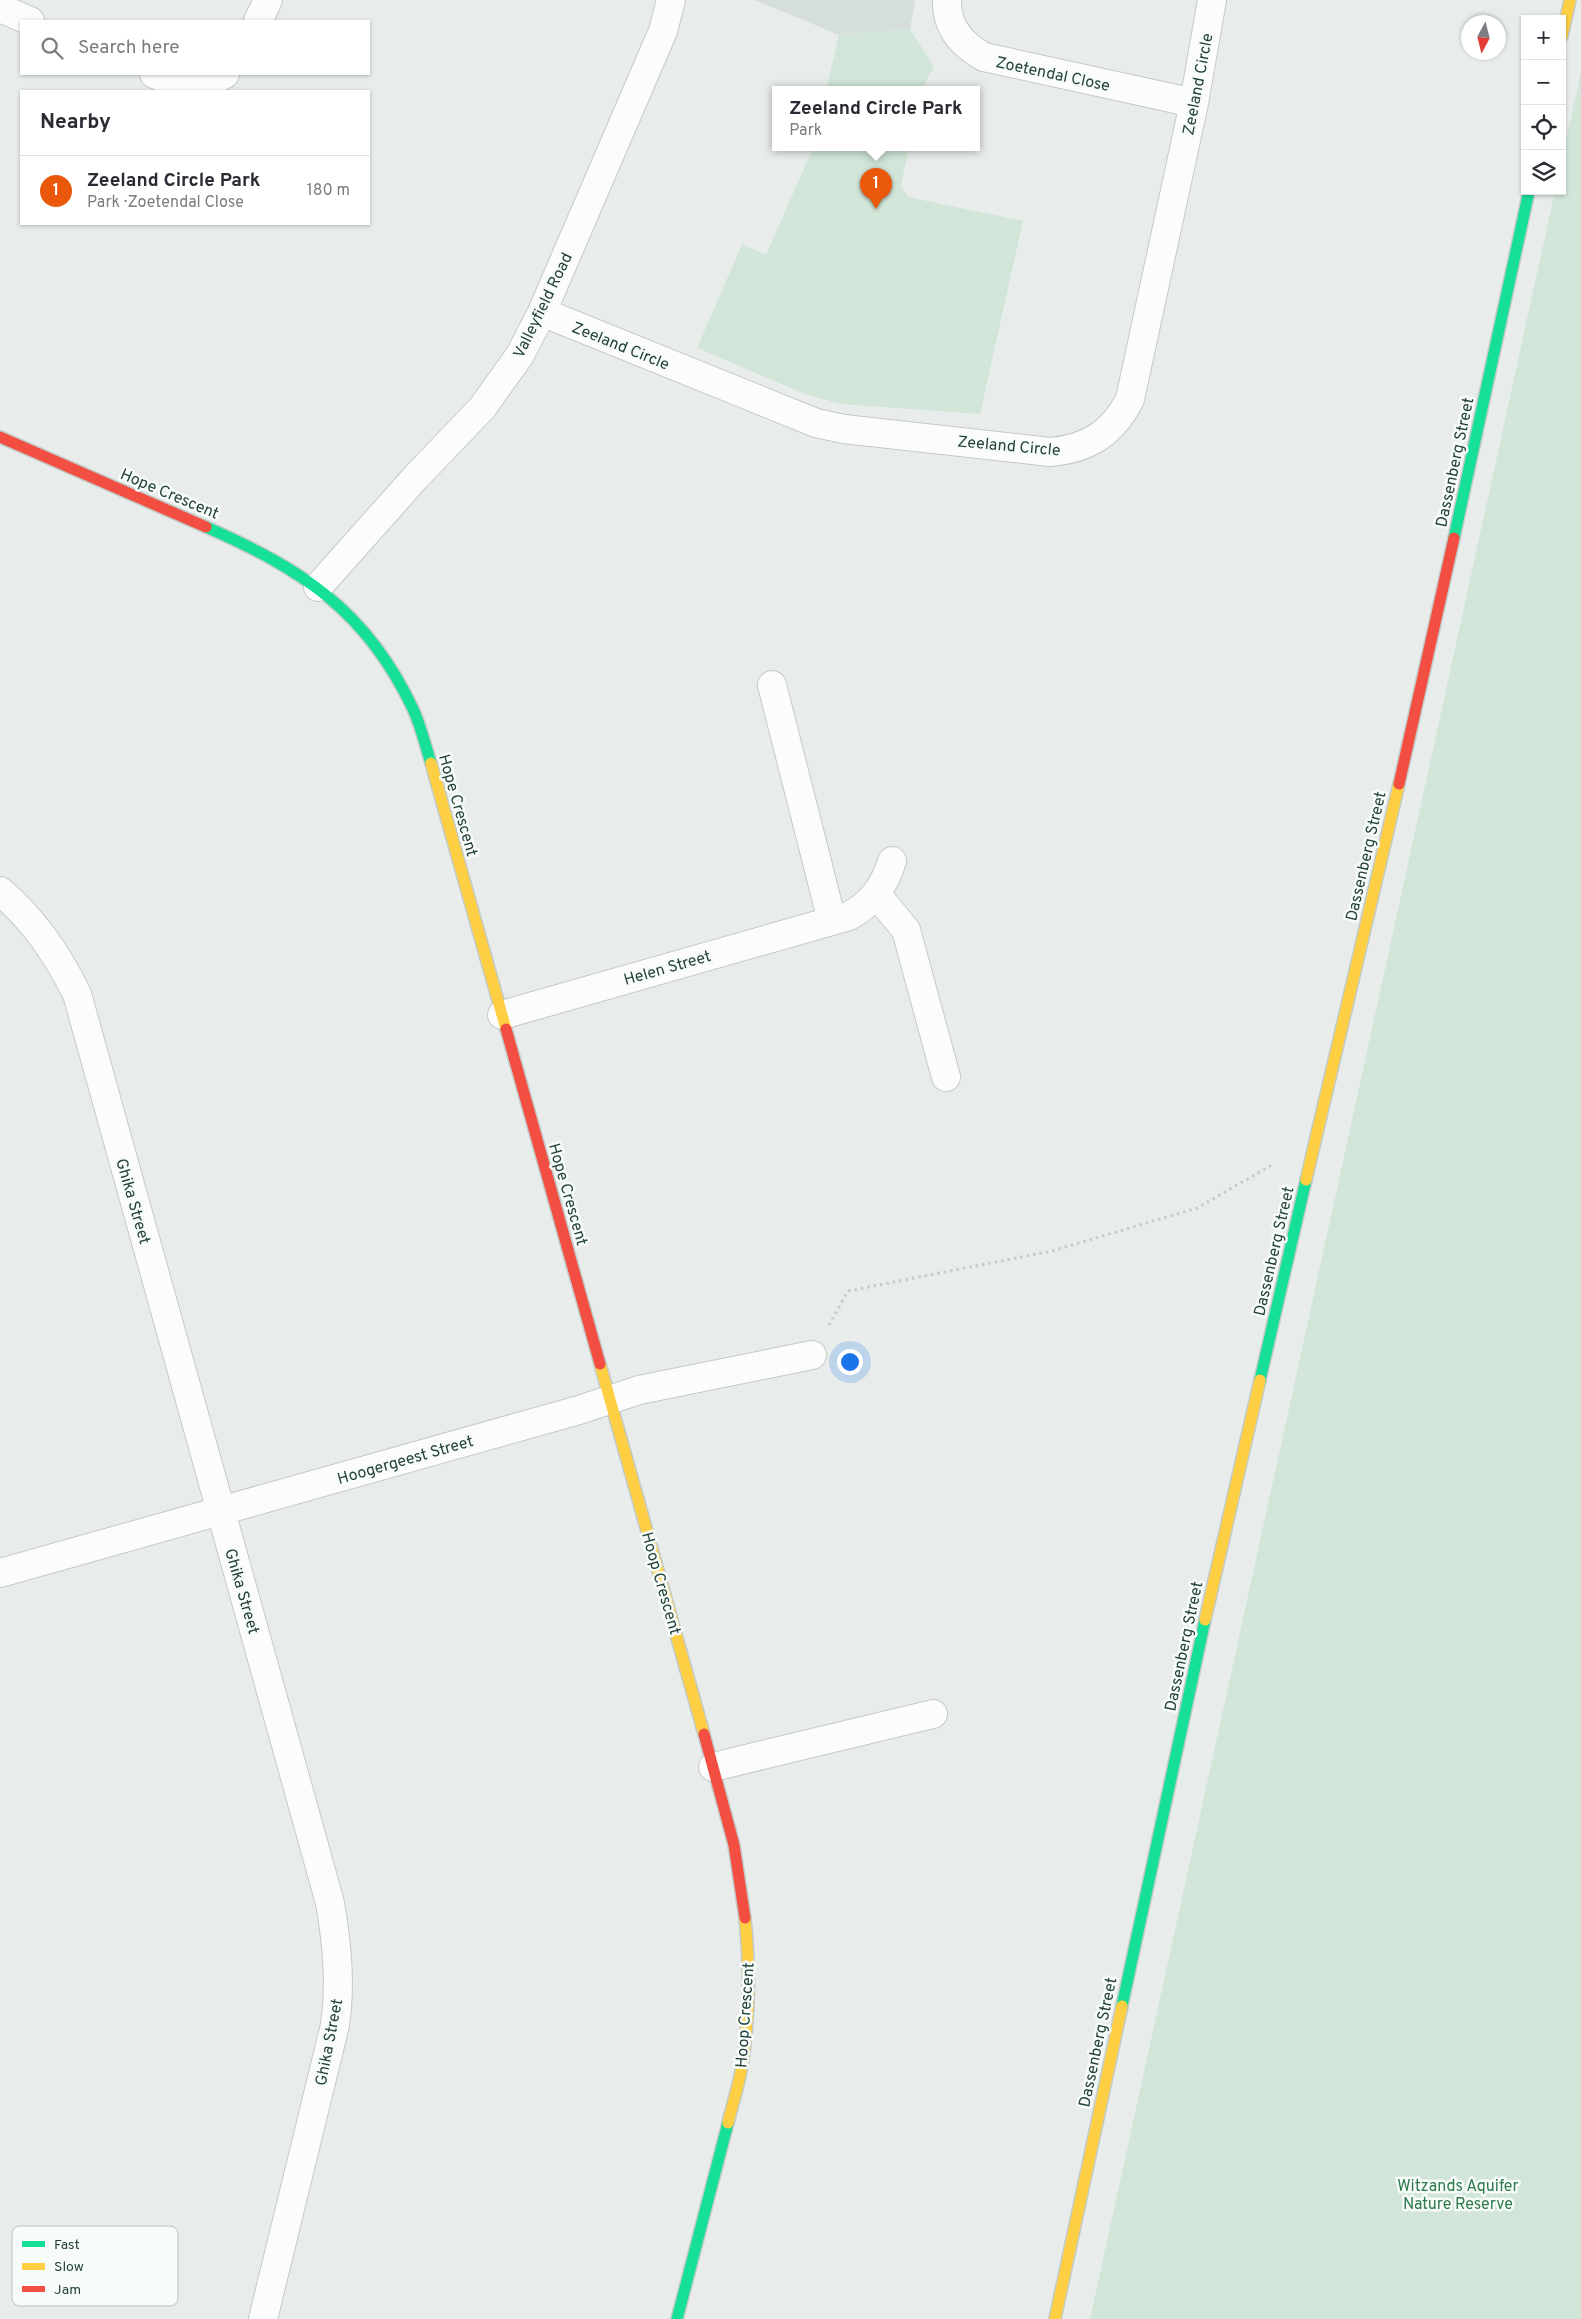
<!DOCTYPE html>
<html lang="en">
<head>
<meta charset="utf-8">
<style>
	body { margin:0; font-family:Overpass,sans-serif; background:#f2f2f3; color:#2b2b33 }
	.controls { position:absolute; right:15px; top:15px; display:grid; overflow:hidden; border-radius:0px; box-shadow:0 1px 4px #0004 }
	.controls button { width:45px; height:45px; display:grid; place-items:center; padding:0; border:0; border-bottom:1px solid #e1e1e2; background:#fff; color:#2b2b33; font:25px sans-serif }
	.compass { position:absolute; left:1461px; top:15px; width:45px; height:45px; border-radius:50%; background:#fff; box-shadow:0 1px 4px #0004; rotate:187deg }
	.you { position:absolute; left:849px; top:1361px; width:18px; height:18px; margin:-12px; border:4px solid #fff; border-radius:50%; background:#1a73e8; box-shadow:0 0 0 8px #1a73e833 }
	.badge { display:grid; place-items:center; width:32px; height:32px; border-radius:50%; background:#ea580c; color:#fff; font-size:16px; font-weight:700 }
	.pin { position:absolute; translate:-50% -41px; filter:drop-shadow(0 1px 2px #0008) }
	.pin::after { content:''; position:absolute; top:26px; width:18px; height:15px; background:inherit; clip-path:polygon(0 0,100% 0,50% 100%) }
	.popup { position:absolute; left:772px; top:86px; width:208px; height:65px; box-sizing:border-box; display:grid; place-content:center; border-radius:0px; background:#fff; filter:drop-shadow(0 1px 4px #0005); font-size:16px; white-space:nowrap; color:#7c7c81 }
	.popup b { font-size:19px; color:#2b2b33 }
	.popup::after { content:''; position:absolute; left:50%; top:100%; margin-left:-10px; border:10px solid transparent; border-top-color:#fff }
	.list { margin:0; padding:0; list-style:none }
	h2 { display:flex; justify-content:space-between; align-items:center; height:65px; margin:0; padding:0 20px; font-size:21px }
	h2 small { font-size:16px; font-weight:400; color:#7c7c81 }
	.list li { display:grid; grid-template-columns:32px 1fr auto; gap:15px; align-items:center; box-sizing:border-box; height:70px; padding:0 20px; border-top:1px solid #e1e1e2 }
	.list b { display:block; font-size:19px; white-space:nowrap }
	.list p { margin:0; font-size:16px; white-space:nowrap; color:#7c7c81 }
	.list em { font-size:16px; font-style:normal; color:#7c7c81 }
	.icon { flex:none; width:28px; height:28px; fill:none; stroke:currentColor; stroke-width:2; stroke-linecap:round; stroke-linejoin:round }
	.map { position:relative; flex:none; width:1581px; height:2319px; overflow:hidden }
	.search { position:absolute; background:#fff; box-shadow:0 1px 4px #0004; left:20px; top:20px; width:350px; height:55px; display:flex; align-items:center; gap:12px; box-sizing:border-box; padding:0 18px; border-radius:0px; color:#7c7c81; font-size:19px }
	.panel { position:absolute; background:#fff; box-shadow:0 1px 4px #0004; left:20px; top:90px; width:350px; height:135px; border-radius:0px }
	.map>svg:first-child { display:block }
	.built { fill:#d6dedb }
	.green { fill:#d1e6d8 }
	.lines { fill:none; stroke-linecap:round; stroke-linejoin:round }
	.street-casing { stroke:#c5cac8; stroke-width:30 }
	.fast-casing { stroke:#c3cbc8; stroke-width:14 }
	.slow-casing { stroke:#c3cbc8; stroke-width:14 }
	.jam-casing { stroke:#c3cbc8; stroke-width:14 }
	.path { stroke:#c3ccca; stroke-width:3; stroke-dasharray:2.5 4; stroke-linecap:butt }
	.street { stroke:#fcfcfc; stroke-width:28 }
	.fast { stroke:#16e098; stroke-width:11 }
	.slow { stroke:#ffcf43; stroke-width:11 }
	.jam { stroke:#f24e42; stroke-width:11 }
	.labels { text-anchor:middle; stroke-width:5; stroke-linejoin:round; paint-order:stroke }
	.street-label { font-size:16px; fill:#24423a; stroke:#f7fbf9 }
	.park-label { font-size:16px; fill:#2d7a4b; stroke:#f7fbf9 }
	.key { fill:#f7fbf9; stroke:#b8c4c0; stroke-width:1 }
	.key-label { font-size:14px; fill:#24423a }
</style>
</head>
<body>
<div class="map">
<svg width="1581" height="2319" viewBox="0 0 1581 2319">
	<rect width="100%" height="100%" fill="#e8edeb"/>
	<!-- built -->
	<path class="built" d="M755,0H915L910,29L839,35Z"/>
	<!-- green -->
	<path class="green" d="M910,29L934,67L921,90H826L839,35Z
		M1581,72V2319H1090L1555,191H1562V158Z
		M813,148H909L901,185L908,197L1023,221L980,414L841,404L805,394L697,348L742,244L766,255Z"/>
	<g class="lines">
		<!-- street casing -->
		<g class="street-casing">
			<path id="street" d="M947,0C946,27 962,45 984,57L1194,103
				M0,8L30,21
				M258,21L268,0
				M154,74C179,85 200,90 225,74
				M542,312L816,423L844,429L1050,452C1088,449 1113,433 1130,399L1194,103L1212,0
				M318,587L415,478L482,408L520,355L542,312L663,31L671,0
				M772,685L832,921
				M0,891C34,920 57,954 77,994L330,1903C337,1944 341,1984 335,2025L263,2319
				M877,895L906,930L946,1077
				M502,1015L849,916C872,903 884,887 892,861
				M0,1573L579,1410L639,1390L812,1355
				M713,1767L933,1714"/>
		</g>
		<!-- fast casing -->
		<g class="fast-casing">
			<path id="fast" d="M206,527C302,569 367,611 413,709C421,726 425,745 431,763
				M1454,538L1529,191
				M1260,1380L1306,1180
				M1122,2006L1205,1620
				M677,2319L728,2123"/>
		</g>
		<!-- slow casing -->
		<g class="slow-casing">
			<path id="slow" d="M1562,36L1570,0
				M431,763L506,1029
				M1306,1180L1399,784
				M600,1364L704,1734
				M1205,1620L1260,1380
				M728,2123C732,2106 738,2088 741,2071C750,2021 750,1968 745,1918
				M1055,2319L1122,2006"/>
		</g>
		<!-- jam casing -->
		<g class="jam-casing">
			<path id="jam" d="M0,437L206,527
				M1399,784L1454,538
				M506,1029L600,1364
				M704,1734L734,1845L745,1918"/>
		</g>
		<!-- path -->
		<path class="path" d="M829,1325L848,1291L1052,1251L1197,1208L1272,1165"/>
		<!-- street -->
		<use href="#street" class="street"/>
		<!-- fast -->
		<use href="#fast" class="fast"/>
		<!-- slow -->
		<use href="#slow" class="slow"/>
		<!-- jam -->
		<use href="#jam" class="jam"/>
	</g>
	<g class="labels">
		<!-- street labels -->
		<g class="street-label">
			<text transform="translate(1053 73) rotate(12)" y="6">Zoetendal Close</text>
			<text transform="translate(1197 84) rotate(-79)" y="6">Zeeland Circle</text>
			<text transform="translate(542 305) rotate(-64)" y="6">Valleyfield Road</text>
			<text transform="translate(621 345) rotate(22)" y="6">Zeeland Circle</text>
			<text transform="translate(1009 445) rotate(5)" y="6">Zeeland Circle</text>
			<text transform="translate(1454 462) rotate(-78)" y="6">Dassenberg Street</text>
			<text transform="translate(170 493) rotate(23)" y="6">Hope Crescent</text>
			<text transform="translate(459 805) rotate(74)" y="6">Hope Crescent</text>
			<text transform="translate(1365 856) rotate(-77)" y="6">Dassenberg Street</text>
			<text transform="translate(667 967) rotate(-16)" y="6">Helen Street</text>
			<text transform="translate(569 1194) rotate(74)" y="6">Hope Crescent</text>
			<text transform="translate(134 1201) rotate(74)" y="6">Ghika Street</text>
			<text transform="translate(1273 1251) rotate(-77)" y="6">Dassenberg Street</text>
			<text transform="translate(405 1459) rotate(-16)" y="6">Hoogergeest Street</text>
			<text transform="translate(662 1583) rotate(74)" y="6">Hoop Crescent</text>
			<text transform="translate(243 1591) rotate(74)" y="6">Ghika Street</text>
			<text transform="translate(1183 1646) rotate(-78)" y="6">Dassenberg Street</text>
			<text transform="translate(744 2015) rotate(-86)" y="6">Hoop Crescent</text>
			<text transform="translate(328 2042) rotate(-79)" y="6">Ghika Street</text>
			<text transform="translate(1097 2042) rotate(-78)" y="6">Dassenberg Street</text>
		</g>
		<!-- park labels -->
		<g class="park-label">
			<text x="1458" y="2191">Witzands Aquifer<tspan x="1458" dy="18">Nature Reserve</tspan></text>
		</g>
	</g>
	<!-- legend -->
	<rect x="12" y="2226" width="166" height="80" rx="8" class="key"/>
	<rect x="22" y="2241" width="23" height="6" fill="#16e098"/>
	<rect x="22" y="2263" width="23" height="7" fill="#ffcf43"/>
	<rect x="22" y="2286" width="23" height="6" fill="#f24e42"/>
	<g class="key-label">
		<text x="54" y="2249">Fast</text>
		<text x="54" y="2271">Slow</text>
		<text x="54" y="2294">Jam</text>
	</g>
</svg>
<div class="controls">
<button>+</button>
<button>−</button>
<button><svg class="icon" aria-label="locate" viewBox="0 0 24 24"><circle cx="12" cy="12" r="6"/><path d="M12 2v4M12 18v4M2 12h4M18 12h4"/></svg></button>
<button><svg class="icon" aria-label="layers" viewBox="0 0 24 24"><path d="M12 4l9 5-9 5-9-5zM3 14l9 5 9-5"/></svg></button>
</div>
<svg class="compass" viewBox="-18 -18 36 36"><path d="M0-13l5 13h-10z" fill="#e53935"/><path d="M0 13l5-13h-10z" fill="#7c7c81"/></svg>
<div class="you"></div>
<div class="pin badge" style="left:876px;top:209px">1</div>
<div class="popup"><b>Zeeland Circle Park</b>Park</div>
<div class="search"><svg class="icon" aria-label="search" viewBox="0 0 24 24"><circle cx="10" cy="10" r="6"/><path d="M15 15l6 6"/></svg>Search here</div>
<section class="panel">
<h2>Nearby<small></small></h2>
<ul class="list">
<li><span class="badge">1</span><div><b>Zeeland Circle Park</b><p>Park · Zoetendal Close</p></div><em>180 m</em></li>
</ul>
</section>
</div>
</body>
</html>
